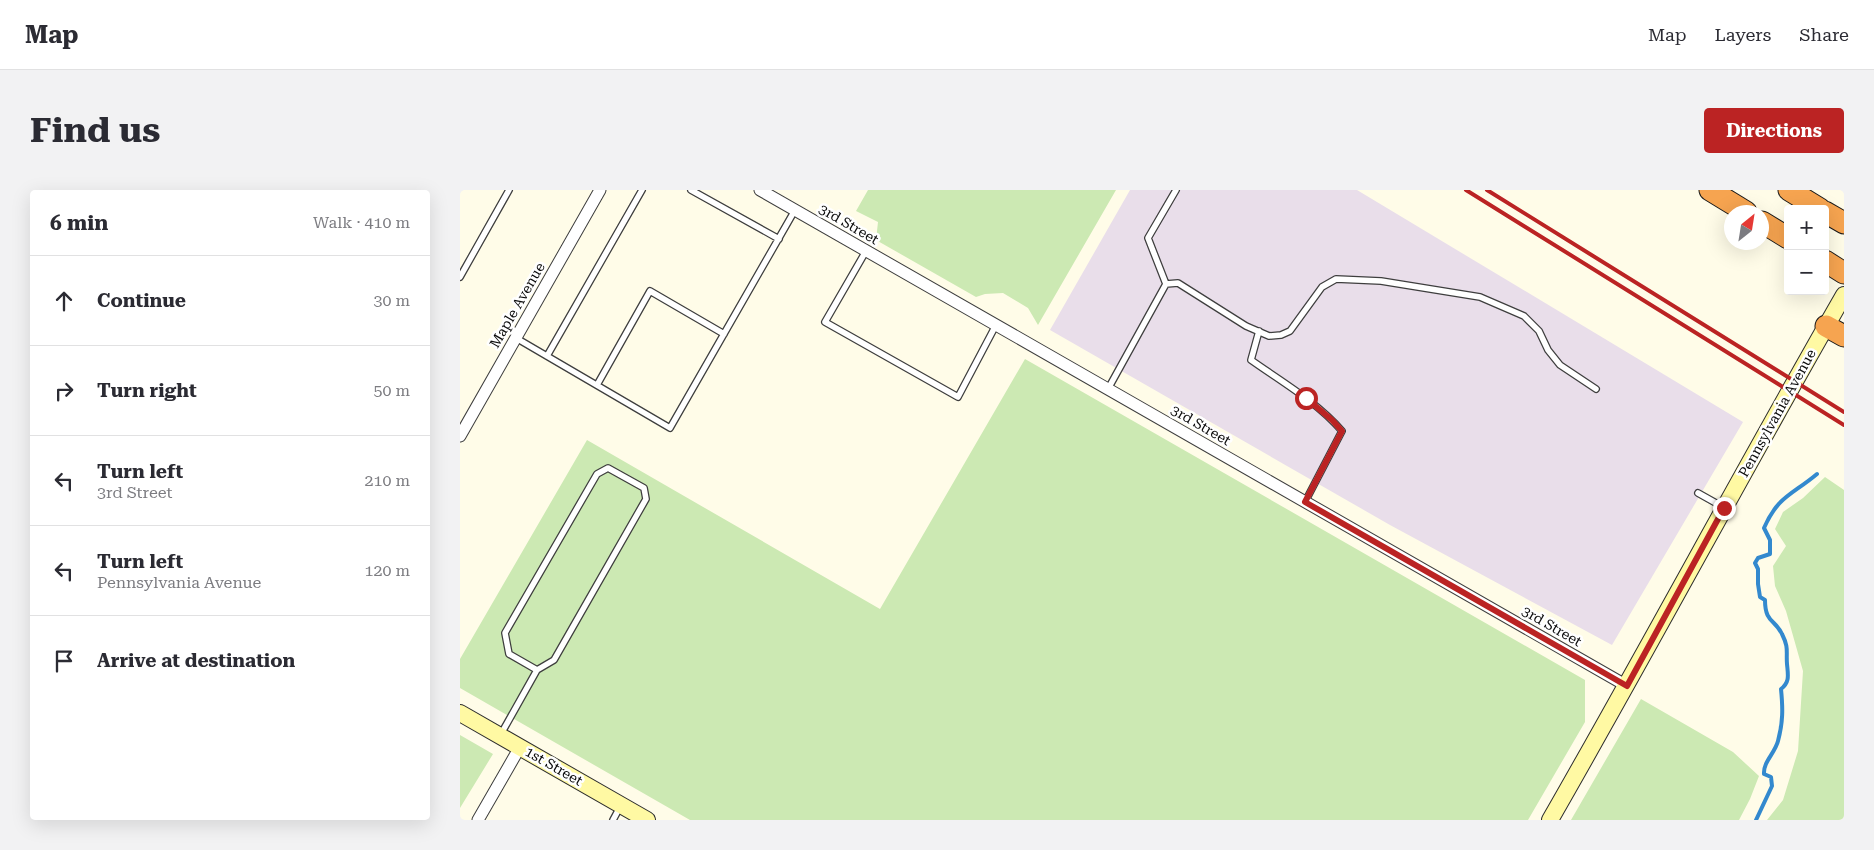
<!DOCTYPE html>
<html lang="en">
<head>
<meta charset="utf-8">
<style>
	body { margin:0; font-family:"Roboto Serif",serif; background:#f2f2f3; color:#2b2b33 }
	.controls { position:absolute; right:15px; top:15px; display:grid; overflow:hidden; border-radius:5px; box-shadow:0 5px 20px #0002 }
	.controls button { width:45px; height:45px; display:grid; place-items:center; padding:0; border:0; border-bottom:1px solid #e1e1e2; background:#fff; color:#2b2b33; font:25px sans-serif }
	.compass { position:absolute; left:1264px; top:15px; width:45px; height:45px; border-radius:50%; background:#fff; box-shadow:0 5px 20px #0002; rotate:30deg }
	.stop { position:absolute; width:15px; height:15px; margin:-11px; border:4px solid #bb2323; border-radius:50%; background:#fff }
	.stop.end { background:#bb2323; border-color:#fff; box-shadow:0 1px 5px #0008 }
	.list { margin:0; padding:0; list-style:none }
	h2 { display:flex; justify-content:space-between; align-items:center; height:65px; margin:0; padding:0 20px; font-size:21px }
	h2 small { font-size:16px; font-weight:400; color:#7c7c81 }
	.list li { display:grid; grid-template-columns:32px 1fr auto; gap:15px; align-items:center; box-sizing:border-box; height:90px; padding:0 20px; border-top:1px solid #e1e1e2 }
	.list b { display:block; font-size:19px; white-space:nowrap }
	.list p { margin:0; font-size:16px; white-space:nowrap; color:#7c7c81 }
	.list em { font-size:16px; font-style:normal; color:#7c7c81 }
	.icon { flex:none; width:28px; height:28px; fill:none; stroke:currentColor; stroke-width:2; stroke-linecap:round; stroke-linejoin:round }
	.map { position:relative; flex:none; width:1384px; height:630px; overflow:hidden; border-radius:5px }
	header { display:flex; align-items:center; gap:30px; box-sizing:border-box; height:70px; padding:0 25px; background:#fff; border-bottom:1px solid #e1e1e2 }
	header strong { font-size:24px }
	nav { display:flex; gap:28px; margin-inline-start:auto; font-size:18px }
	.intro { display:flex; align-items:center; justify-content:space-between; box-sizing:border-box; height:120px; padding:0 30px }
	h1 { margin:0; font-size:35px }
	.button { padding:12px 22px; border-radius:5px; background:#bb2323; color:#fff; font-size:18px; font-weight:700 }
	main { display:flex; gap:30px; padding:0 30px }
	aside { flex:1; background:#fff; border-radius:5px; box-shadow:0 5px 20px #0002 }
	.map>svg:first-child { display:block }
	.industrial { fill:#e9deea }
	.green { fill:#cce9b3 }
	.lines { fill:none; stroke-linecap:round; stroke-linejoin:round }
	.stream { stroke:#3389ce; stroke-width:4 }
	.lane-casing { stroke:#3e3e3e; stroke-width:8 }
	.street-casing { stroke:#3e3e3e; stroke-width:13 }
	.secondary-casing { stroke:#2d2d2d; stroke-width:18 }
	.highway-casing { stroke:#1c1c1c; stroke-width:23 }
	.lane { stroke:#fff; stroke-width:5.5 }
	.street { stroke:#fff; stroke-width:11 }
	.secondary { stroke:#fff9a3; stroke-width:16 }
	.highway { stroke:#f6a450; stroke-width:21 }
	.rail { stroke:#bb2323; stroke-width:4 }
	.route { stroke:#bb2323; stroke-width:6 }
	.labels { text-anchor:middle; stroke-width:5; stroke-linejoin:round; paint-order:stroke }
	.street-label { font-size:14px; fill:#0b0b0b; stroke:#fff }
</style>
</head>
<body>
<header>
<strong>Map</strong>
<nav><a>Map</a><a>Layers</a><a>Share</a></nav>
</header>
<div class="intro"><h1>Find us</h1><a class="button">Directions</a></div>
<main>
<aside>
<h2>6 min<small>Walk · 410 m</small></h2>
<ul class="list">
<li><svg class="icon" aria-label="ahead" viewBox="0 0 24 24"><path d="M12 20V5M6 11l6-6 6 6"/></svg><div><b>Continue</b></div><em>30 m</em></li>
<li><svg class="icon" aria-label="right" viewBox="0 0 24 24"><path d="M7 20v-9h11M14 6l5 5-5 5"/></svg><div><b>Turn right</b></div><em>50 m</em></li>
<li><svg class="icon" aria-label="left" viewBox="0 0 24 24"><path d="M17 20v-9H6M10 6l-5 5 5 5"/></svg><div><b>Turn left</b><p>3rd Street</p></div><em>210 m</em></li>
<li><svg class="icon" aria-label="left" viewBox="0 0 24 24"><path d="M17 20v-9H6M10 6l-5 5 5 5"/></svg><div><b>Turn left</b><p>Pennsylvania Avenue</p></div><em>120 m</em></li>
<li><svg class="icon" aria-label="arrive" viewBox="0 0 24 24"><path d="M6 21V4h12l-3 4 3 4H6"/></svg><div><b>Arrive at destination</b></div></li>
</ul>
</aside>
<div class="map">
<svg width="1384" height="630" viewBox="0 0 1384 630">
	<rect width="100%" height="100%" fill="#fffce8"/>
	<!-- industrial -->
	<path class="industrial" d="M670,0H897L1283,232L1152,455L930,335L590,140Z"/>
	<!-- green -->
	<path class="green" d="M408,0H656L578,135L568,118L543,103L525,104L516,107L416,50L418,32L396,21Z
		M565,169L1125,490V532L1068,630H230L0,498V469L127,250L420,419Z
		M1365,287L1384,300V630H1307L1323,610L1338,561L1343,481L1326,421L1315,396L1313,376L1326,356L1315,339L1323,322L1343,308Z
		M1181,509L1273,562L1299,586L1290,609L1279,630H1111Z
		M0,545L33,564L0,618Z"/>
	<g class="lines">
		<!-- stream -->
		<path class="stream" d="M1296,630L1312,596L1311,587L1304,584C1303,572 1315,563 1318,551C1323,532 1323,519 1321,499C1330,492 1328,485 1327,474C1326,461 1329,458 1322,444C1315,429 1305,433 1305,410L1300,407L1298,394V379L1295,373L1298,368L1310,364V350L1304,338C1318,306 1332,305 1357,284"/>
		<!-- lane casing -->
		<g class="lane-casing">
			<path id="lane" d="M231,0L319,49
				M406,61L365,132L498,207L536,135
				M0,87L49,0
				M706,94L688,48L716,0
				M799,141L791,170C822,192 857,212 882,241L845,312
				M56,148L210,238L335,20
				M87,166L182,0
				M137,195L190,101L264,144
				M648,199L706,94L718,93L786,136L809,146L821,145L830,141L862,97L876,89L921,91L1020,107L1064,126L1079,141L1088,160L1100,175L1136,199
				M1238,303L1263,317
				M41,544L77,480L94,470L186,309L184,298L148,278L137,284L45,443L49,464L77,480
				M153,630L160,617"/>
		</g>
		<!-- street casing -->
		<g class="street-casing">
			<path id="street" d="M300,0L1167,496
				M0,246L140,0
				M18,630L60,557"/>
		</g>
		<!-- secondary casing -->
		<g class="secondary-casing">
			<path id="secondary" d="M0,523L187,630
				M1090,630C1190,456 1284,279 1384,105"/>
		</g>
		<!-- highway casing -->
		<g class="highway-casing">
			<path id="highway" d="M1250,0L1286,22
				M1329,0L1360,19
				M1365,22L1384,33
				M1302,32L1328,48
				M1365,71L1384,83
				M1366,136L1384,146"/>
		</g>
		<!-- lane -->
		<use href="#lane" class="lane"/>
		<!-- street -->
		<use href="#street" class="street"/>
		<!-- secondary -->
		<use href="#secondary" class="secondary"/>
		<!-- highway -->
		<use href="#highway" class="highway"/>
		<!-- rail -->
		<path class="rail" d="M1006,0L1384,235
			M1027,0L1384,222"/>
	</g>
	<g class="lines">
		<!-- route -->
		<path class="route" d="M846,208L872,230L882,241L845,312L1167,496L1264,318"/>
	</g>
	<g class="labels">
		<!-- street labels -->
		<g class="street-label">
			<text transform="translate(389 34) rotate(30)" y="5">3rd Street</text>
			<text transform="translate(57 115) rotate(-60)" y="5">Maple Avenue</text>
			<text transform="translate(1317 223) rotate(-61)" y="5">Pennsylvania Avenue</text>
			<text transform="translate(741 235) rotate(30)" y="5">3rd Street</text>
			<text transform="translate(1092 436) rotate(30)" y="5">3rd Street</text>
			<text transform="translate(94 576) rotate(30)" y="5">1st Street</text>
		</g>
	</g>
</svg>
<div class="controls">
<button>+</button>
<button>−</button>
</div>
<svg class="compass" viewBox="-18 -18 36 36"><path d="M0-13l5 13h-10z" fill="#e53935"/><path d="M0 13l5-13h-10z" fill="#7c7c81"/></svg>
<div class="stop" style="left:846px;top:208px"></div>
<div class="stop end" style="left:1264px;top:318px"></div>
</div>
</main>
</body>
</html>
